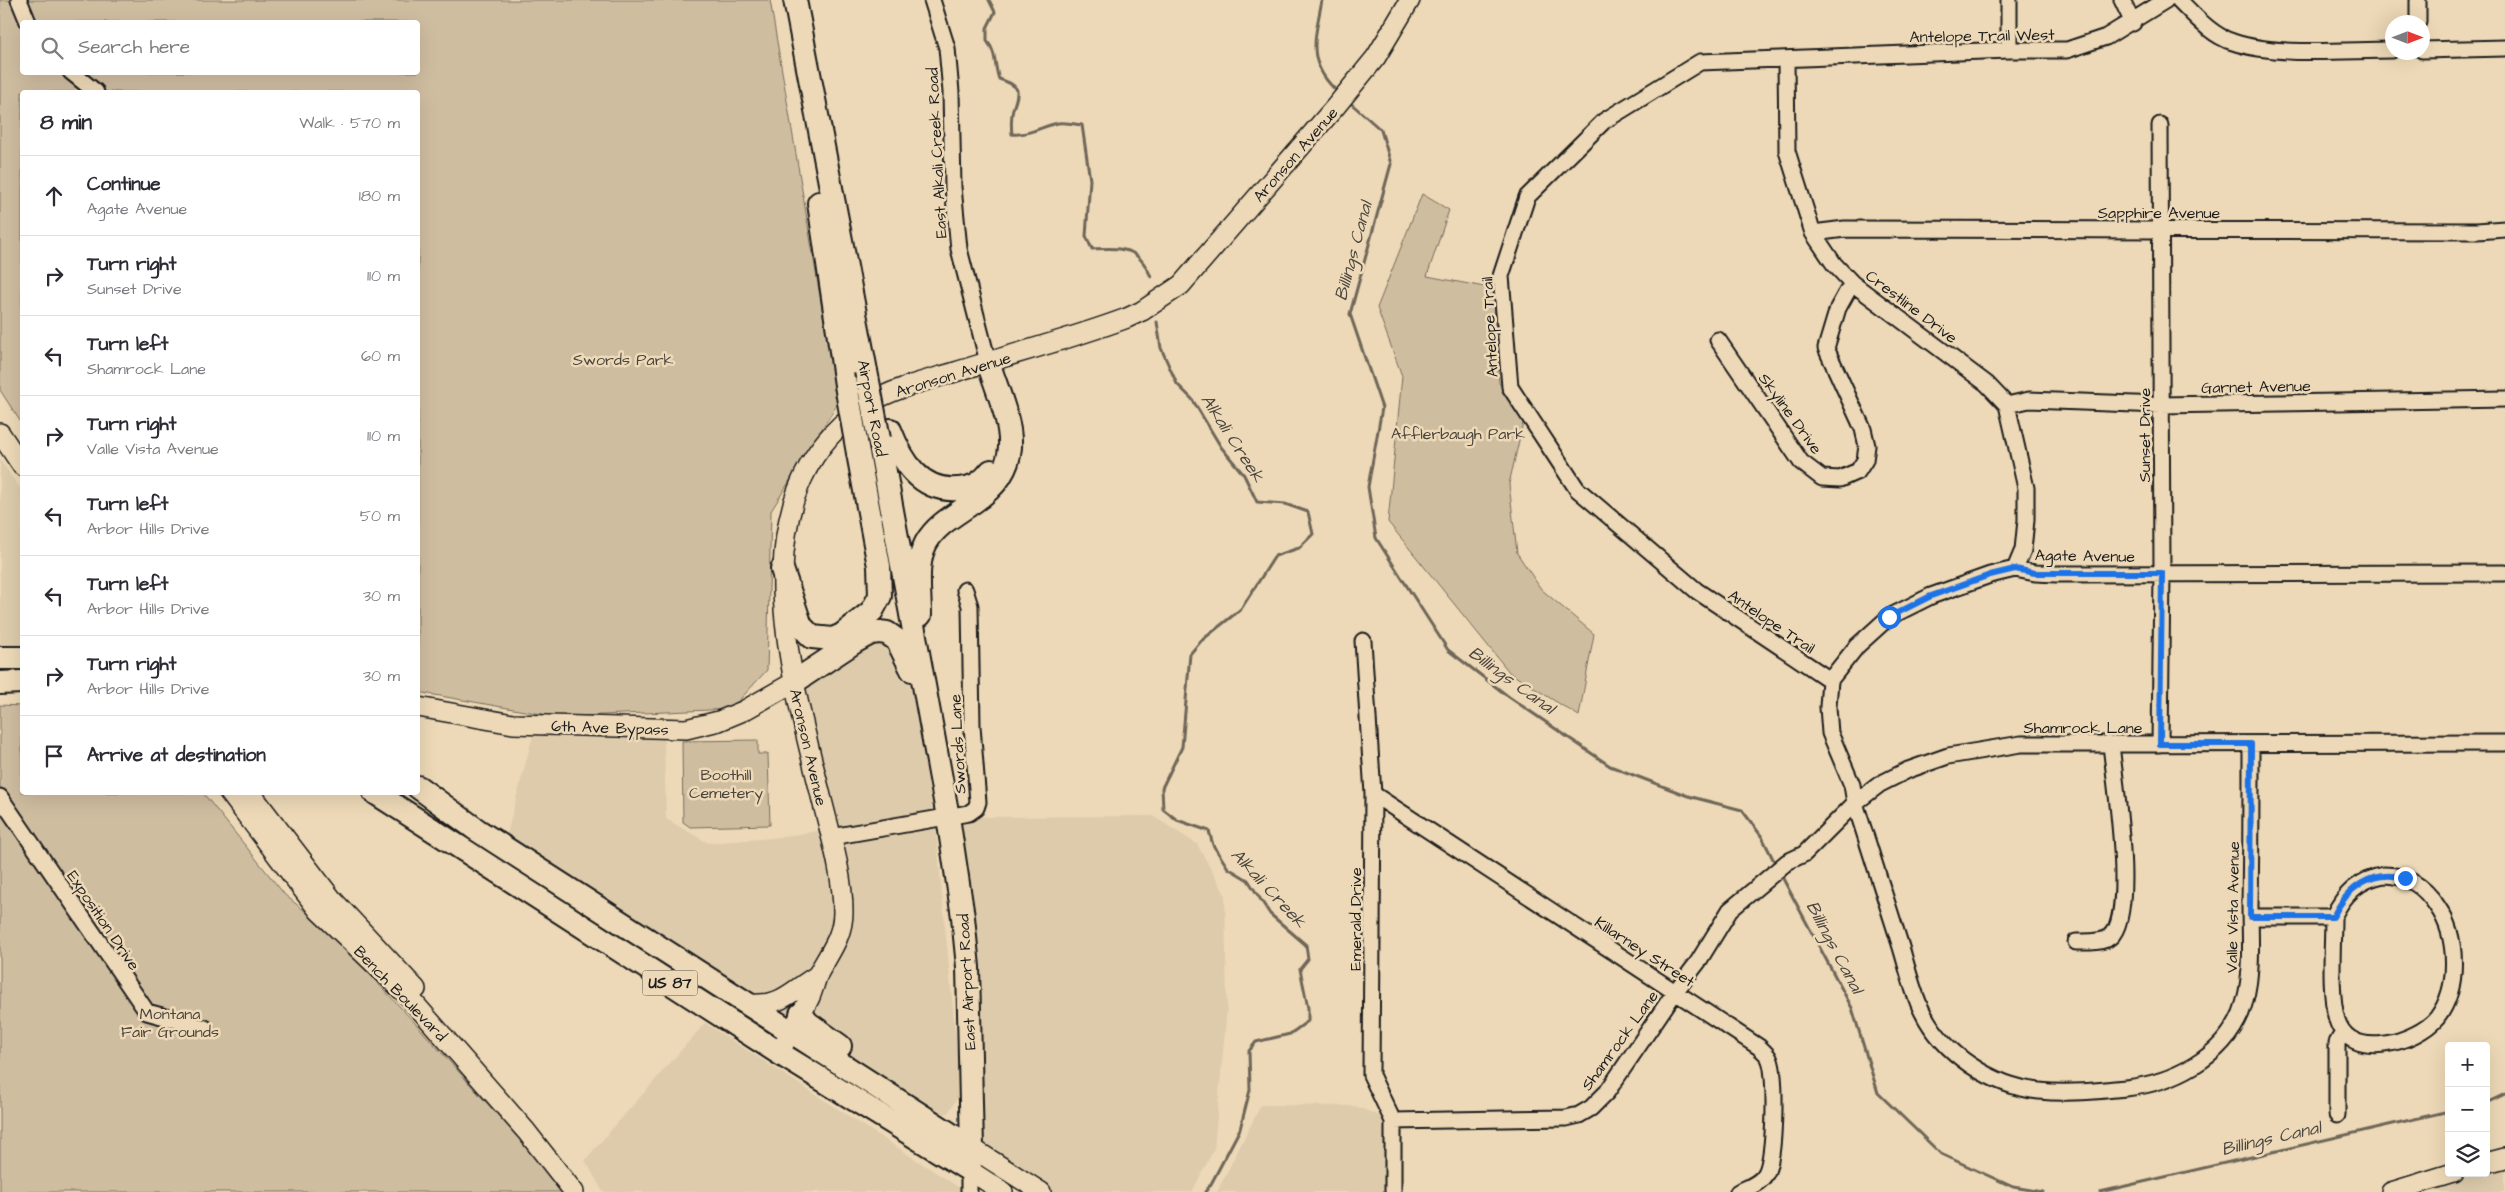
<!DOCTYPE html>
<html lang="en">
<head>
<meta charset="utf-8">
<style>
	body { margin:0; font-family:"Architects Daughter",sans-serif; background:#f2f2f3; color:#2b2b33 }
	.controls { position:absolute; right:15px; bottom:15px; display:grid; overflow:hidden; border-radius:5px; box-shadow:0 5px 20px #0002 }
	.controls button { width:45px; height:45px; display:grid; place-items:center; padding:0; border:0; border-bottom:1px solid #e1e1e2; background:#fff; color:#2b2b33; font:25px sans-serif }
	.compass { position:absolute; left:2385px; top:15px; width:45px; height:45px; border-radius:50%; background:#fff; box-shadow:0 5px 20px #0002; rotate:90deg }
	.stop { position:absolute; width:15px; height:15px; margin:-11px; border:4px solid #1a73e8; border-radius:50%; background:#fff }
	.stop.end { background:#1a73e8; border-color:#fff; box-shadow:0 1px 5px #0008 }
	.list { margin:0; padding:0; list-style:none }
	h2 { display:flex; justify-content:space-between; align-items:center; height:65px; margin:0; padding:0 20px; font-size:21px }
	h2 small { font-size:16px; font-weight:400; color:#7c7c81 }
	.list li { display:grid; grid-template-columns:32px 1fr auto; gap:15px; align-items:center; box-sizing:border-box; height:80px; padding:0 20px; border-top:1px solid #e1e1e2 }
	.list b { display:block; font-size:19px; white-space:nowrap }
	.list p { margin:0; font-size:16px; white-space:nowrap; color:#7c7c81 }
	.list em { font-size:16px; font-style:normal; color:#7c7c81 }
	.icon { flex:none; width:28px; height:28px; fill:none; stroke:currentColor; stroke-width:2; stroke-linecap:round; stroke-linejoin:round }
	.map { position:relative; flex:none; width:2505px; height:1192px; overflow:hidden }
	.search { position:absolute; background:#fff; box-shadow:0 5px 20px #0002; left:20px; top:20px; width:400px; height:55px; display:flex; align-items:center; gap:12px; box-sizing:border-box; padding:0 18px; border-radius:5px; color:#7c7c81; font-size:19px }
	.panel { position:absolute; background:#fff; box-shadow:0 5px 20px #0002; left:20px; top:90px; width:400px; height:705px; border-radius:5px }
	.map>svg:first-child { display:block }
	.built { fill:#ddcbac }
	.green { fill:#cfbda0; stroke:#766c5e; fill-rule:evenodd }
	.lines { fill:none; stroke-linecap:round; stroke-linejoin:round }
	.stream { stroke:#6e6659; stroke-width:3 }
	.minor-casing { stroke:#1c1c1c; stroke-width:19 }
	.major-casing { stroke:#1c1c1c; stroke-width:22 }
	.highway-casing { stroke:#1c1c1c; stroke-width:26 }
	.minor { stroke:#edd9b7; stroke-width:15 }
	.major { stroke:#edd9b7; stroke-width:19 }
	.highway { stroke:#edd9b7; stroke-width:22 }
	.highway-bridge-casing { stroke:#1c1c1c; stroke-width:26; stroke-linecap:butt }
	.highway-bridge { stroke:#edd9b7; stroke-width:22 }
	.route { stroke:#1a73e8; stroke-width:6 }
	.labels { text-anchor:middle; stroke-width:5; stroke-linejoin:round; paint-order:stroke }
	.shield { fill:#edd9b7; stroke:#5b554a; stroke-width:1 }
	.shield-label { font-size:15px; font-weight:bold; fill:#1c1c1c }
	.street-label { font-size:16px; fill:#1c1c1c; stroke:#edd9b7 }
	.park-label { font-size:16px; fill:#49443d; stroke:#edd9b7 }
	.water-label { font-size:18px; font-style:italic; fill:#4c4740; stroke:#edd9b7 }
</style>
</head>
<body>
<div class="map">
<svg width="2505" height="1192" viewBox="0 0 2505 1192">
	<rect width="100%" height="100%" fill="#edd9b7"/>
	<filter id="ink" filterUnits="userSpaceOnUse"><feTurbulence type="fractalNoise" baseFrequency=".02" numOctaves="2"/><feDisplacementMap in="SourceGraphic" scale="10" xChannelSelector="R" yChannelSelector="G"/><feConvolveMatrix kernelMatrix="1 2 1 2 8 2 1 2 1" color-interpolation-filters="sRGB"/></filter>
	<g filter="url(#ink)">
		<!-- built -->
		<path class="built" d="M0,460L22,491V649H0Z
			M877,637L890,642L915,698L933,801L961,1092L948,1113L935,1114L507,834L533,735L664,739L666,819L708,843L772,838L837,828L802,688Z
			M1153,816L1197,844L1225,894L1227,1008L1214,1149L1192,1192H1040L972,1148L948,817Z
			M705,1023L966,1192H603L585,1160Z
			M1261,1105L1355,1106L1393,1121V1192H1217Z
			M2505,1158V1192H2391L2453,1173H2486V1163Z"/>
		<!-- green -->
		<path class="green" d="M0,0H770L838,403L771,511L767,670L731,709L558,717L418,692V92H22V424L0,390ZM22,22H418V72H22Z
			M1422,194L1449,210L1427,276L1495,289V332L1499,383L1524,419L1509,484L1517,553L1541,589L1594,634L1579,716L1510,673L1388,522L1402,376L1377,308Z
			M0,705L22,706V792L203,793L285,895L327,929L415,1023L554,1178L564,1192H0Z
			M758,740V754H768L770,825L690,827L683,822L682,741Z"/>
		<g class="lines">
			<!-- stream -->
			<path class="stream" d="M989,0L995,12L987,28V41C997,53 994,66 999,79C1020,86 1020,89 1013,109C1011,117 1011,125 1012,134C1027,136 1043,126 1058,123C1065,122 1075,124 1082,125L1090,180L1086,236L1092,249C1123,248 1138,246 1151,277
				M1322,0C1315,39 1305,63 1339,93
				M1347,100L1381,130L1391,164L1350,314L1382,408L1368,487L1376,538L1448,650L1509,697L1610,766L1688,796L1742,810L1762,837L1776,865
				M1157,322L1161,348L1177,384L1192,399L1221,447L1244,475L1257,502L1285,504L1308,512L1313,534L1299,548L1275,556L1241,609L1201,641L1190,654L1182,747L1162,788L1163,809L1177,820L1209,831L1213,845L1228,868L1248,880L1270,914L1306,945L1308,959L1300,969L1308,1008V1021L1290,1034L1256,1042L1249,1051L1250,1090L1240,1129L1211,1184L1205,1192
				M1780,873L1852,1008L1878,1093L1941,1154L2013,1187L2043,1192
				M2486,1103L2505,1094
				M2100,1192L2449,1111"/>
			<!-- minor casing -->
			<g class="minor-casing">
				<path id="minor" d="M19,0L28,22
					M932,0L947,48L951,92L953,187L959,249L988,362
					M2009,0V50
					M2122,0L2133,23
					M2179,0C2194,15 2212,36 2233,42C2277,57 2345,50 2392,50
					M2418,22V0
					M2422,50L2505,48
					M1786,59L1787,151L1813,233L1834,264L1852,283L1987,384L2007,405L2026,488V520L2023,550L2015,569
					M71,72L96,92
					M2160,125L2162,573L2160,744
					M1813,233L1845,229L2477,231L2505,229
					M1718,340L1801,462L1822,478L1840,479L1858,471L1865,460L1867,446L1863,429L1826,348L1838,308L1852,283
					M2007,405L2029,400L2161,405L2505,399
					M1363,641L1373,794L1371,1075L1393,1121V1192
					M1830,680L1697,591L1577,489L1510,387L1501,276L1527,197L1604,121L1700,62L2009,50H2067L2106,37L2166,0
					M2251,744C2251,798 2251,851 2250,905C2250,941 2254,979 2241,1013C2222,1058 2173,1083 2126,1088C2097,1091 2068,1094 2039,1091C1992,1086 1943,1054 1922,1011C1912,991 1907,966 1900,944C1885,897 1870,850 1855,803L1852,785L1830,733L1828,707L1830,680L1857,646L1889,617L1931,596L1990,575L2015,569L2035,573L2056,574L2505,573
					M1373,794L1759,1047C1762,1050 1767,1054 1769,1058C1777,1072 1775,1158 1766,1173C1761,1183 1748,1188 1738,1192
					M0,797L147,1012L205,1028
					M831,837L969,813L976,808L978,802L972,726L970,606L965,590
					M2384,875C2408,875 2424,886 2437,906C2458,936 2460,988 2437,1018C2416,1043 2350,1062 2337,1020C2329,993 2333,946 2333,917C2344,894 2358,880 2384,875Z
					M2250,917H2333
					M2076,942C2087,942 2101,943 2110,937C2137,916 2114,778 2111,744
					M2337,1115V1043L2343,1032
					M1393,1121L1566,1118L1579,1115L1591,1108L1607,1092L1675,992L1698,962L1730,910L1787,862L1804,854L1855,803L1880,784L1908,770L1948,756L2021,744L2505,743
					M969,1170V1192"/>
			</g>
			<!-- major casing -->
			<g class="major-casing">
				<path id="major" d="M0,433L22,466
					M418,707L513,724L686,729L719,721L743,711L794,682
					M229,792L319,911L409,997L526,1131L574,1192
					M250,792L332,899L416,989
					M748,1004C783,1007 790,991 818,975
					M779,1053C789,1034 801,1016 810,997C813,990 815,982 818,974C829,953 843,937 843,912C843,872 829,830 820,792C789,667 736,489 868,404C894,388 925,381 955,372C1012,354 1071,339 1127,318L1142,311L1181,285L1336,106L1376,57L1410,0
					M972,1148L1041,1192
					M2486,1163L2505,1158
					M969,1170L1003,1192
					M2391,1192L2453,1173"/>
			</g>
			<!-- highway casing -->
			<g class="highway-casing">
				<path id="highway" d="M795,0L866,371
					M819,203L846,385
					M890,430C902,461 920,492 958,489C971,489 983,482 991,471
					M782,569L801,626L812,637L833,639L842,635L872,611L880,596L879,566L858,453
					M920,615C920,593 915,563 926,543C936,525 955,515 972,503C1033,462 1007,420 988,362
					M0,658H22
					M794,682L856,641L871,633L879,632L887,633L897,640L912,670
					M0,683L22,682
					M418,787L477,830L972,1148
					M374,792L779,1053L969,1170L972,1148L968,967L963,917L948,817L879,439
					M801,1014L808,1023L840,1046"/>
			</g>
			<!-- minor -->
			<use href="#minor" class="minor"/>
			<!-- major -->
			<use href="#major" class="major"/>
			<!-- highway -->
			<use href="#highway" class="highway"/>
			<!-- highway-bridge casing -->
			<g class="highway-bridge-casing">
				<path id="highway-bridge" d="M866,371L879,439
					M846,385L858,453"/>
			</g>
			<!-- highway-bridge -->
			<use href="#highway-bridge" class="highway-bridge"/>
		</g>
	</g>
	<g class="lines" filter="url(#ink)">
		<!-- route -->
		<path class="route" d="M1889,617L1931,596L1990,575L2015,569L2035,573H2162L2160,744H2251L2250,917H2333C2347,888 2371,869 2405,878"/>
	</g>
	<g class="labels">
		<!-- shield labels -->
		<rect class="shield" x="642.5" y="970.5" width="55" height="25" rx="4"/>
		<g class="shield-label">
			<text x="670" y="988">US 87</text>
		</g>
		<!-- street labels -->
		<g class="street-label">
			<text transform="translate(1982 35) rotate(-1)" y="6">Antelope Trail West</text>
			<text transform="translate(936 153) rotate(-93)" y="6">East Alkali Creek Road</text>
			<text transform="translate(1295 154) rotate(-49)" y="6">Aronson Avenue</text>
			<text x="2159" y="218">Sapphire Avenue</text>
			<text transform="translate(1912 306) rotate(37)" y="6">Crestline Drive</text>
			<text transform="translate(1489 327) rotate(-93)" y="6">Antelope Trail</text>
			<text transform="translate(953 374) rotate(-17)" y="6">Aronson Avenue</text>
			<text transform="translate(2256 386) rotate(-1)" y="6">Garnet Avenue</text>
			<text transform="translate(873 408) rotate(79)" y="6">Airport Road</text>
			<text transform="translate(1791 413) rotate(54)" y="6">Skyline Drive</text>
			<text transform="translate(2144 435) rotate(-90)" y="6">Sunset Drive</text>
			<text transform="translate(2085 555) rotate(1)" y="6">Agate Avenue</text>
			<text transform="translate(1772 621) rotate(34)" y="6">Antelope Trail</text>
			<text transform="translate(610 727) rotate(2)" y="6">6th Ave Bypass</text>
			<text x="2083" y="733">Shamrock Lane</text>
			<text transform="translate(957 744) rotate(-93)" y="6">Swords Lane</text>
			<text transform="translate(809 747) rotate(77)" y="6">Aronson Avenue</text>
			<text transform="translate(2232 907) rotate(-89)" y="6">Valle Vista Avenue</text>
			<text transform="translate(1355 919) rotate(-90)" y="6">Emerald Drive</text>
			<text transform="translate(104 920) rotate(56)" y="6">Exposition Drive</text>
			<text transform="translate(1645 951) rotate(33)" y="6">Killarney Street</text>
			<text transform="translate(966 982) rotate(-93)" y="6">East Airport Road</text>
			<text transform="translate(401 993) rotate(46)" y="6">Bench Boulevard</text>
			<text transform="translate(1619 1040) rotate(-54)" y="6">Shamrock Lane</text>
		</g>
		<!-- park labels -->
		<g class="park-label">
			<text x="623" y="365">Swords Park</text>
			<text x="1458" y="439">Afflerbaugh Park</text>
			<text x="726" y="780">Boothill<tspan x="726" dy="18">Cemetery</tspan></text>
			<text x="170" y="1019">Montana<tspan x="170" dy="18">Fair Grounds</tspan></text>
		</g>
		<!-- water labels -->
		<g class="water-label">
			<text transform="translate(1353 251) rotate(-75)" y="6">Billings Canal</text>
			<text transform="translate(1233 438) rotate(57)" y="6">Alkali Creek</text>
			<text transform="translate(1512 680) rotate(36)" y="6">Billings Canal</text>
			<text transform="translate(1269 888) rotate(47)" y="6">Alkali Creek</text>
			<text transform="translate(1835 947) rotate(62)" y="6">Billings Canal</text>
			<text transform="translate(2271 1138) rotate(-13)" y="6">Billings Canal</text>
		</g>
	</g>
</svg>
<div class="controls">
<button>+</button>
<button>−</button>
<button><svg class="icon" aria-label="layers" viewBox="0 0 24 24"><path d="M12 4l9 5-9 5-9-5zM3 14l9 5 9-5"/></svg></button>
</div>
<svg class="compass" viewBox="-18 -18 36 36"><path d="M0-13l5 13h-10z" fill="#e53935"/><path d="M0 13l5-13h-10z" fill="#7c7c81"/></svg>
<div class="stop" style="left:1889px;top:617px"></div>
<div class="stop end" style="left:2405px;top:878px"></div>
<div class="search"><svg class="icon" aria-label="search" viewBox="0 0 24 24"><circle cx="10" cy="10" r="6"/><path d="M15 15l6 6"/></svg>Search here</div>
<section class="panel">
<h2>8 min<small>Walk · 570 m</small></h2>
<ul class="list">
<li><svg class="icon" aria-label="ahead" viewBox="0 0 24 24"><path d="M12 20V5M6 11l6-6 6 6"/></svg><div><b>Continue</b><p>Agate Avenue</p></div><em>180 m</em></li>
<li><svg class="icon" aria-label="right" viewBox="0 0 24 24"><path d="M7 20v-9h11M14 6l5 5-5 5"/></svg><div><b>Turn right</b><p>Sunset Drive</p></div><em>110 m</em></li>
<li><svg class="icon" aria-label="left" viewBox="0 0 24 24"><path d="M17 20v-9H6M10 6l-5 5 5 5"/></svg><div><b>Turn left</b><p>Shamrock Lane</p></div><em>60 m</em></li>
<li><svg class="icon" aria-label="right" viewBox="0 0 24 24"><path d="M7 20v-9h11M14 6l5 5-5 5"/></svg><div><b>Turn right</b><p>Valle Vista Avenue</p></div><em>110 m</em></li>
<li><svg class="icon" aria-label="left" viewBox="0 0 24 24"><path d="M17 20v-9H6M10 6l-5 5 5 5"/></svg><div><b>Turn left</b><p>Arbor Hills Drive</p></div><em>50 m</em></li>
<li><svg class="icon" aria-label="left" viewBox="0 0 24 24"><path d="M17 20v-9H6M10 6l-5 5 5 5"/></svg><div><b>Turn left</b><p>Arbor Hills Drive</p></div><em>30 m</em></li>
<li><svg class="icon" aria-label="right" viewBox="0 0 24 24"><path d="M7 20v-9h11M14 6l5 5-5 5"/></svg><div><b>Turn right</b><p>Arbor Hills Drive</p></div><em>30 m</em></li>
<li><svg class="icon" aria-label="arrive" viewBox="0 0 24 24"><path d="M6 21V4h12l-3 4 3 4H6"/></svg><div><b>Arrive at destination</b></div></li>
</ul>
</section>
</div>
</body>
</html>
